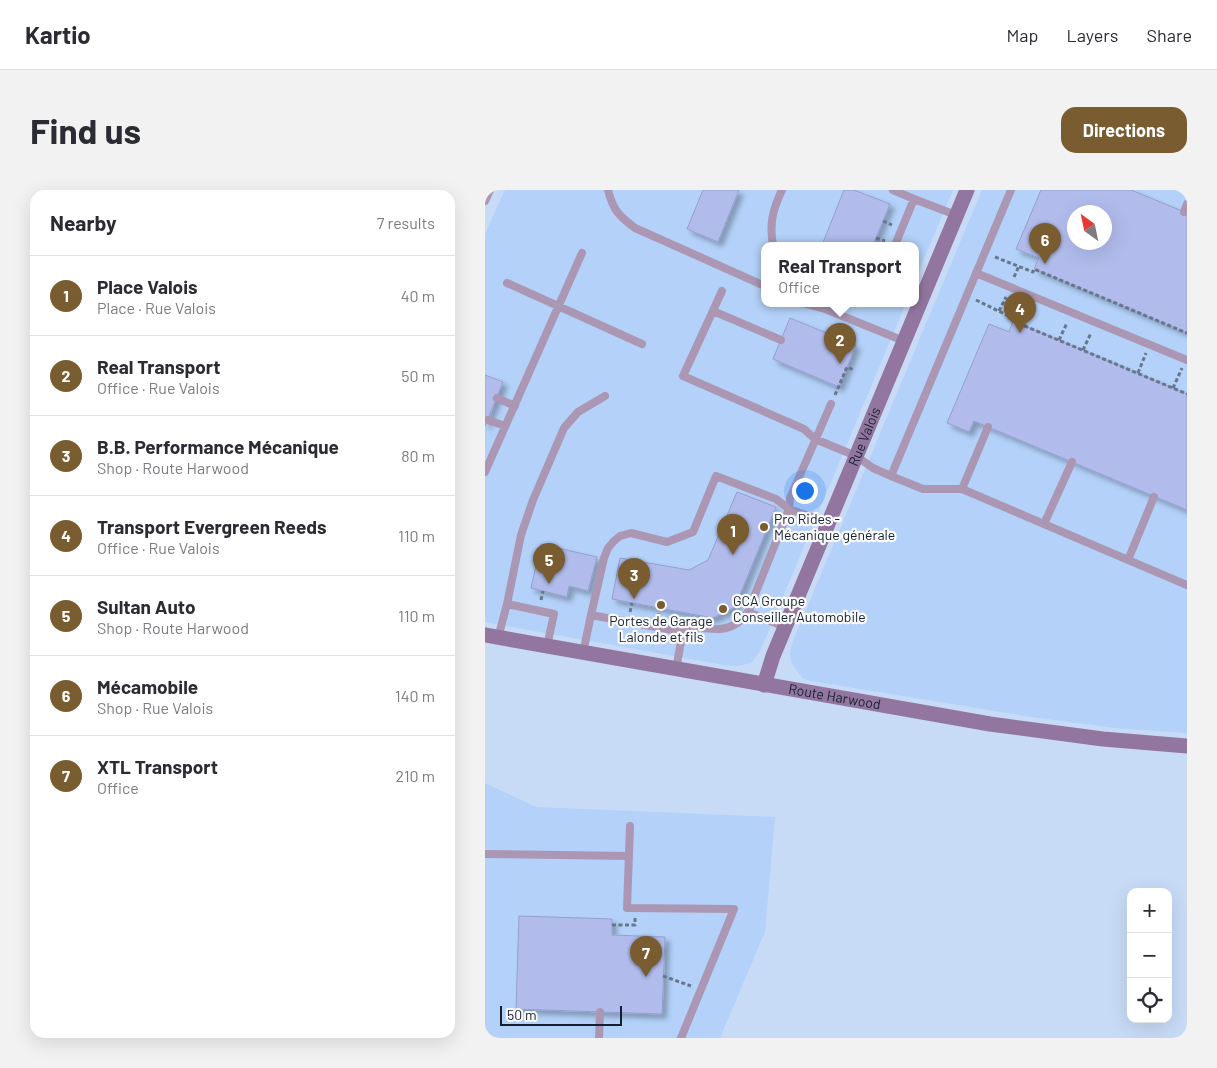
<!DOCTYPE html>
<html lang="en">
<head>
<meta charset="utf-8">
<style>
	body { margin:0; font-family:Barlow,sans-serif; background:#f2f2f3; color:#2b2b33 }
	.controls { position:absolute; right:15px; bottom:15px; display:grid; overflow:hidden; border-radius:10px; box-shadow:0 5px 20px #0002 }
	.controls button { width:45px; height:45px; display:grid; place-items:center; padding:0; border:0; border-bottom:1px solid #e1e1e2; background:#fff; color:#2b2b33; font:25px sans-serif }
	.compass { position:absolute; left:582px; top:15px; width:45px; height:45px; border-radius:50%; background:#fff; box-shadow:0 5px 20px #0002; rotate:327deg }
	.scale { position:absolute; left:15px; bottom:12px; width:122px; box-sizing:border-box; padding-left:5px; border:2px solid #142030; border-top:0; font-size:14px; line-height:18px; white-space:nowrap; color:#142030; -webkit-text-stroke:4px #fafafa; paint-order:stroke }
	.you { position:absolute; left:319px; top:300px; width:18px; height:18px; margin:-12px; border:4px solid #fff; border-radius:50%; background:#1a73e8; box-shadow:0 0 0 8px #1a73e833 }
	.badge { display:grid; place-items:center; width:32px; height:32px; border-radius:50%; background:#795c30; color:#fff; font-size:16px; font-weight:700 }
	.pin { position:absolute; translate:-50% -41px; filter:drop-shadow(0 1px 2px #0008) }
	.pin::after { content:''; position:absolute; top:26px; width:18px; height:15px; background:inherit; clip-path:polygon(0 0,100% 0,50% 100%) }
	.popup { position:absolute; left:276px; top:52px; width:158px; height:65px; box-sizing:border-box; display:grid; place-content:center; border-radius:10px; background:#fff; filter:drop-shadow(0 1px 4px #0005); font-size:16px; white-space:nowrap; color:#7c7c81 }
	.popup b { font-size:19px; color:#2b2b33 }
	.popup::after { content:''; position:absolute; left:50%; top:100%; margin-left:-10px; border:10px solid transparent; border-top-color:#fff }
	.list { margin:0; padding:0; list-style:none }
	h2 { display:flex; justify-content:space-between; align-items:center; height:65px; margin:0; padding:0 20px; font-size:21px }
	h2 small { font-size:16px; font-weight:400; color:#7c7c81 }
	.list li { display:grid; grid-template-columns:32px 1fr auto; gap:15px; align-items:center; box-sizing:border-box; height:80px; padding:0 20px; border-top:1px solid #e1e1e2 }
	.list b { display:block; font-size:19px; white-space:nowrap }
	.list p { margin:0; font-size:16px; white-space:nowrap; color:#7c7c81 }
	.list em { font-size:16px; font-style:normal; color:#7c7c81 }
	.icon { flex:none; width:28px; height:28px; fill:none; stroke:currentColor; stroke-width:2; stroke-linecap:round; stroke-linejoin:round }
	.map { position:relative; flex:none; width:702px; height:848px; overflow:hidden; border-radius:15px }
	header { display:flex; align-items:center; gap:30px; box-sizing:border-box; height:70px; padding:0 25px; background:#fff; border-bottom:1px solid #e1e1e2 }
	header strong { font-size:24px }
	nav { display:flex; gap:28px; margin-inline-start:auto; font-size:18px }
	.intro { display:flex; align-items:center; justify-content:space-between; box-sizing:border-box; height:120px; padding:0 30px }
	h1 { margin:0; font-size:35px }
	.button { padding:12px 22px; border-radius:15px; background:#795c30; color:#fff; font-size:18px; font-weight:700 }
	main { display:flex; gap:30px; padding:0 30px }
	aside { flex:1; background:#fff; border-radius:15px; box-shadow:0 5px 20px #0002 }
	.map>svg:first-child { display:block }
	.built { fill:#b3d1f9; fill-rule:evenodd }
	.building { fill:#b1bced; stroke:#959fce; fill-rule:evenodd; filter:url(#shadow) }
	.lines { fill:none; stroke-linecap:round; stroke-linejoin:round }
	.path { stroke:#67768b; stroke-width:3; stroke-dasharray:4 2.5; stroke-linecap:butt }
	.lane { stroke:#ab97b3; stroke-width:8 }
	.secondary { stroke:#9376a0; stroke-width:15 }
	.poi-dot { fill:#795c30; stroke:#fafafa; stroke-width:2 }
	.labels { text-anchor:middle; stroke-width:4.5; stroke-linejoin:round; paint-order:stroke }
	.street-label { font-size:14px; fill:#142030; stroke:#fafafa }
	.poi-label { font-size:14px; fill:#142030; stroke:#fafafa; text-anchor:start }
</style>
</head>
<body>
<header>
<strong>Kartio</strong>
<nav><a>Map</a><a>Layers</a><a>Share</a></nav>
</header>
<div class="intro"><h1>Find us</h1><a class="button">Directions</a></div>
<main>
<aside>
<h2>Nearby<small>7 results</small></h2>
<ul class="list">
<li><span class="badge">1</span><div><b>Place Valois</b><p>Place · Rue Valois</p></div><em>40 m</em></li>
<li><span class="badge">2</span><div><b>Real Transport</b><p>Office · Rue Valois</p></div><em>50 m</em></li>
<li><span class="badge">3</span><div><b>B.B. Performance Mécanique</b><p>Shop · Route Harwood</p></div><em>80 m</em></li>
<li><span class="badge">4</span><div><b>Transport Evergreen Reeds</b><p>Office · Rue Valois</p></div><em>110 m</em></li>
<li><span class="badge">5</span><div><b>Sultan Auto</b><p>Shop · Route Harwood</p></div><em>110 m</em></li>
<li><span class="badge">6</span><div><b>Mécamobile</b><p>Shop · Rue Valois</p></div><em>140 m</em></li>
<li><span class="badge">7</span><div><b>XTL Transport</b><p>Office</p></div><em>210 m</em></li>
</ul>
</aside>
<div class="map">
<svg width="702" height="848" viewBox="0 0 702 848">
	<defs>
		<filter id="shadow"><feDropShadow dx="4.5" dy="4.5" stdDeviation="2.5" flood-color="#0004"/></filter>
	</defs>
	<rect width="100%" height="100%" fill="#c8dbf6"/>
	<!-- built -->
	<path class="built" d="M20,0H468L430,90V55H280V113H421L279,452L274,463L266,473L252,476L239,475L0,432V44Z
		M497,0H702V543L630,538L547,527L326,491L317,488L306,472L305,462L308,451ZM590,22H620V52H590Z
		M0,593L51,617L290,627L280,742L235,848H0Z"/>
	<!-- building -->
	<path class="building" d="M218,0H254L233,52L202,39Z
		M359,0H369L405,14L388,55H337Z
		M556,0H646L702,23V143L549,79L554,68L531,59ZM590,22H620V52H590Z
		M305,128L371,155L354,197L288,169Z
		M528,131L702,204V320L489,231L484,242L462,233L504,134L524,142Z
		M0,185L18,192L0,236Z
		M252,302L291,317L250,417L228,428L127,409L135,368L204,380L223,370Z
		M56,354L112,367L103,401L84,396L82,407L46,398Z
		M34,726L127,729V745L180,747L177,824L31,819Z"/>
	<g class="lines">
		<!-- path -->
		<path class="path" d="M398,31L407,35
			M391,48L400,51
			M510,67L548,82L549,79L702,143
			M529,87L534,76
			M491,110L530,129L528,131L702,204
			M514,121L521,107
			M574,150L582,133
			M598,160L606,143
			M653,183L661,163
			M688,198L697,178
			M350,205L362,177L369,180
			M56,410L58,401
			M145,422L147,413
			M173,427L175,418
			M127,735H150V728
			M178,786L206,796"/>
		<!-- lane -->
		<path class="lane" d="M123,0C128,20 134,26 150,38L280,96
			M408,0L429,9
			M0,11L5,0
			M699,22L702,14
			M288,55C284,34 288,19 297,0
			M410,55L429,9L471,25
			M491,83L702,170
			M22,93L157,154
			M237,101L198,186L319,239L330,249L371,266L388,278L406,286L526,0
			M317,113L340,119L419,151
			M228,121L296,150
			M12,208L30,216
			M3,230L20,236
			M0,282L97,63
			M406,286L438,299H477L702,395
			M477,299L503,237
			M304,319L305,308L346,214
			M559,334L587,272
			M643,370L669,307
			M22,414L36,345L48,310L79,238L93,222L120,206
			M263,422L300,437
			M106,425L119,368L123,358L129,351L135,346L146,343L182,352L208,342L231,286L291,309L304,319
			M13,448L22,414L69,424L62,456
			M98,463L106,425L198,442
			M191,479L199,435C223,439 247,446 263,422L304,319L343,333
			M145,636L142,718L249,719L196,848
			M0,664L143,666
			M114,848L115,822"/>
		<!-- secondary -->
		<g class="secondary">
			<path id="s1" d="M0,445L505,534L618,549L702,556"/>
			<path id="s2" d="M279,495L288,466L482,0"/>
		</g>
	</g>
	<!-- markers -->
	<g class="poi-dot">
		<circle cx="279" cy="337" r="5"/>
		<circle cx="176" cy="415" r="5"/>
		<circle cx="238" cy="419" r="5"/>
	</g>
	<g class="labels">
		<!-- street labels -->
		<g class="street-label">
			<text dy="5" stroke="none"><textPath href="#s2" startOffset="268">Rue Valois</textPath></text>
			<text dy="5" stroke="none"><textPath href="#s1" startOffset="355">Route Harwood</textPath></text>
		</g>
		<!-- poi labels -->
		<g class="poi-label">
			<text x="289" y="334">Pro Rides -<tspan x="289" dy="16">Mécanique générale</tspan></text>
			<text x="248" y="416">GCA Groupe<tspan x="248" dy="16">Conseiller Automobile</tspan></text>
			<text x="176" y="436" text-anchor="middle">Portes de Garage<tspan x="176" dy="16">Lalonde et fils</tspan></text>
		</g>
	</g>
</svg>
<div class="controls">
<button>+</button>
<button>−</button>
<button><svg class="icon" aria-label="locate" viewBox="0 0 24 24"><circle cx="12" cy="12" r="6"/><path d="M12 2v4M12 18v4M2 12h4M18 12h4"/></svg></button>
</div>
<svg class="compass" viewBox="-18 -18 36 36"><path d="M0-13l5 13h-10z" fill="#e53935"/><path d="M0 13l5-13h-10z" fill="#7c7c81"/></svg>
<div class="scale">50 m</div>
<div class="you"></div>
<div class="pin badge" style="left:248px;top:365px">1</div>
<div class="pin badge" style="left:355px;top:174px">2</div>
<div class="popup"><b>Real Transport</b>Office</div>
<div class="pin badge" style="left:149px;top:409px">3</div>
<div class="pin badge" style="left:535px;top:143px">4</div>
<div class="pin badge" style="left:64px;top:394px">5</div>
<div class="pin badge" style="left:560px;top:74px">6</div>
<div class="pin badge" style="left:161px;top:787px">7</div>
</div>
</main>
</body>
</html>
